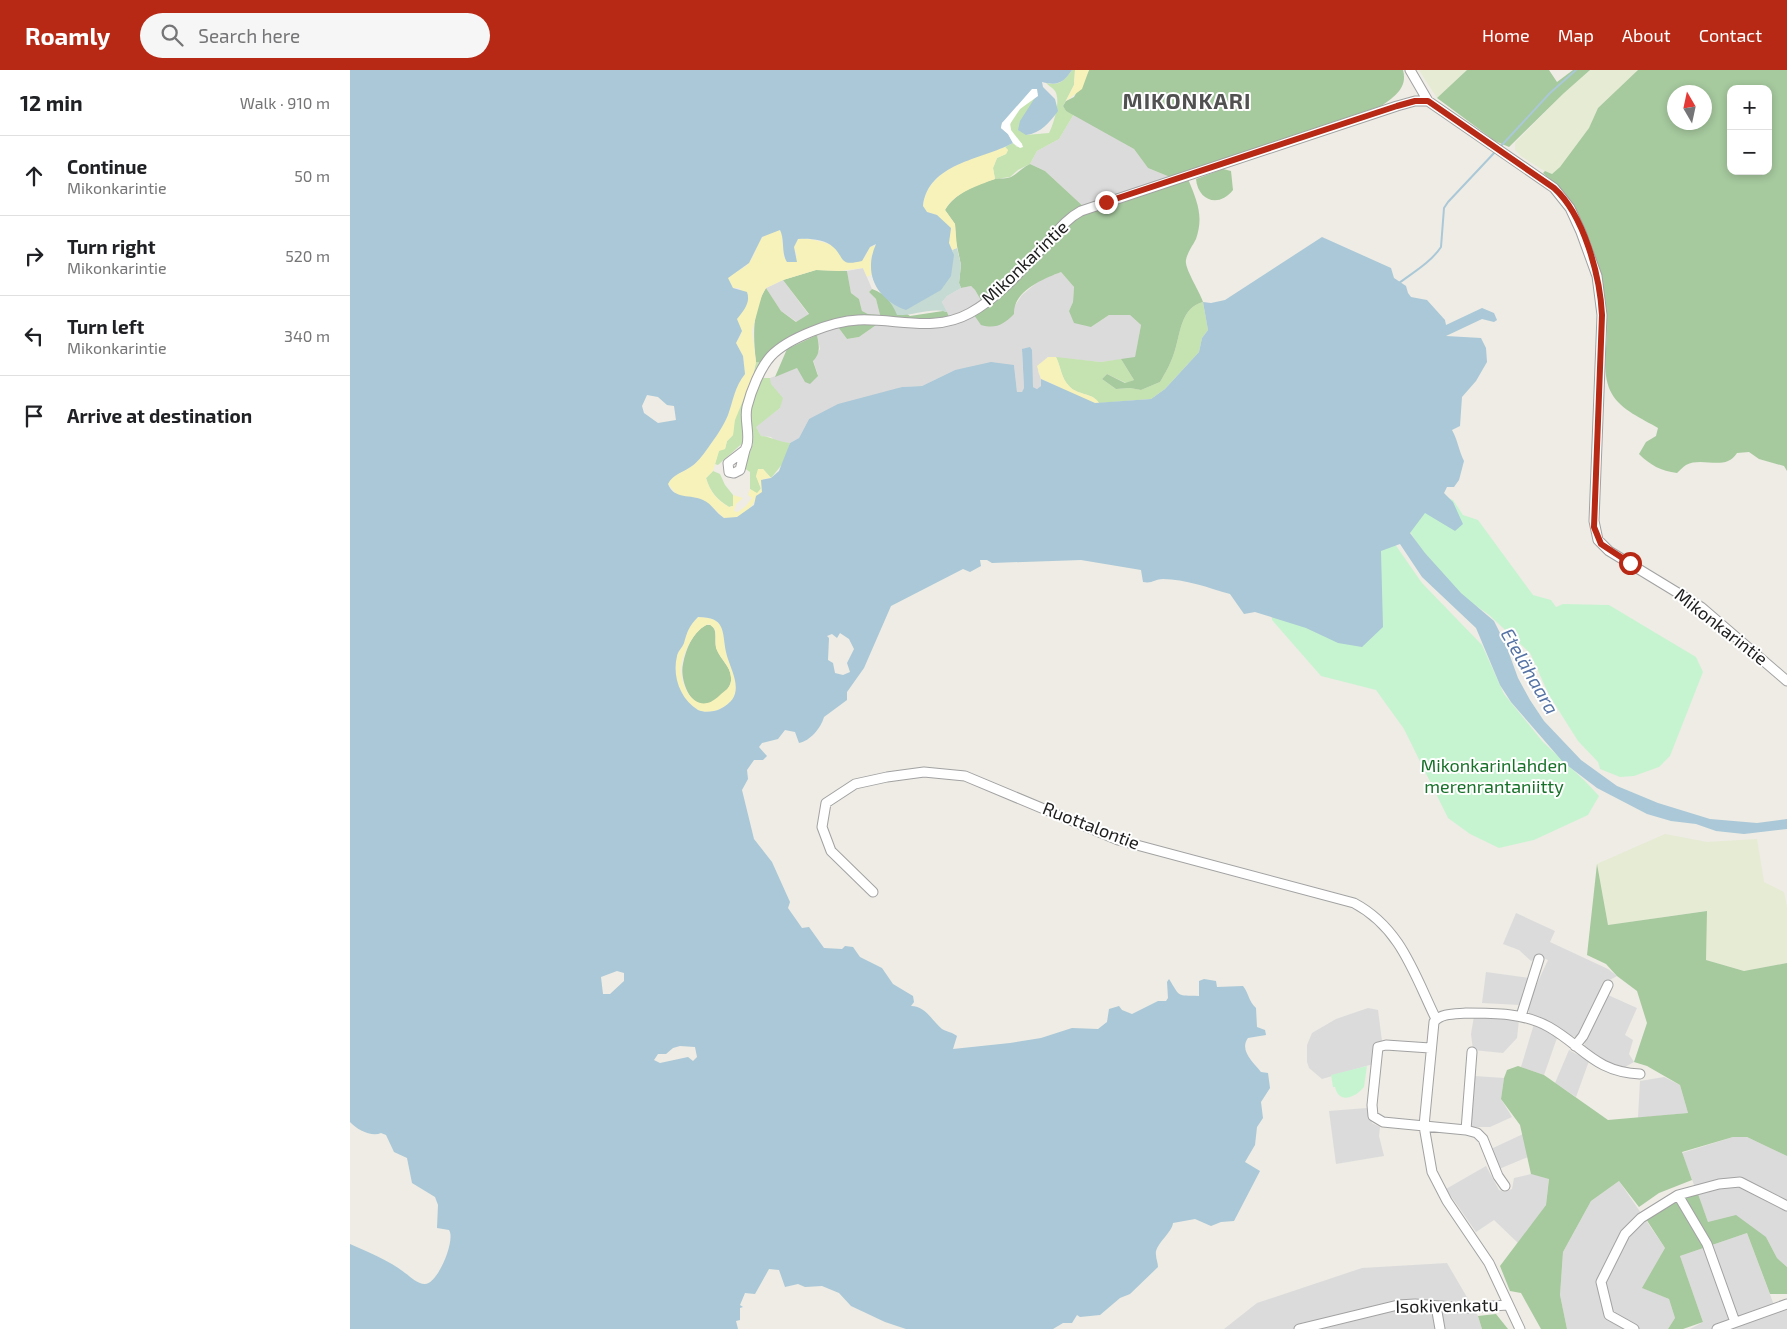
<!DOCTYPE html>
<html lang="en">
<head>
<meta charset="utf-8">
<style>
	body { margin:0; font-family:"Exo 2",sans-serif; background:#f6f6f6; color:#202124 }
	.controls { position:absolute; right:15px; top:15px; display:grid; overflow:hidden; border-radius:10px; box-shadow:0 2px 8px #0003 }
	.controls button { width:45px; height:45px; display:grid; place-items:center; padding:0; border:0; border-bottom:1px solid #e0e0e0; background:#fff; color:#202124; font:25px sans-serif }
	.compass { position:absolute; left:1317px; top:15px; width:45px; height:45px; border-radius:50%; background:#fff; box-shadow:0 2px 8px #0003; rotate:351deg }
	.stop { position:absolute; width:15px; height:15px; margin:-11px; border:4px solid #b72815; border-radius:50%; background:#fff }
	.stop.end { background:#b72815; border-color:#fff; box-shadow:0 1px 5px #0008 }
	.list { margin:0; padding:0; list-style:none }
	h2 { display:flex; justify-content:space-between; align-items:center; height:65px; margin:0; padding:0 20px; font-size:21px }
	h2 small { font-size:16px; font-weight:400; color:#757577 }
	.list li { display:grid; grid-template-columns:32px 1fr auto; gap:15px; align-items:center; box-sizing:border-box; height:80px; padding:0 20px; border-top:1px solid #e0e0e0 }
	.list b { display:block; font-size:19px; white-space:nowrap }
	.list p { margin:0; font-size:16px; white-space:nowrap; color:#757577 }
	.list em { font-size:16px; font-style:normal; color:#757577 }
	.icon { flex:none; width:28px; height:28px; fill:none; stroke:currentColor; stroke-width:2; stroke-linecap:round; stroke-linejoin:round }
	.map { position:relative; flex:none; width:1437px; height:1259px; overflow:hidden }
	header { display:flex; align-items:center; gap:30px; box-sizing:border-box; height:70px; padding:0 25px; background:#b72815; color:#fff }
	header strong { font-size:24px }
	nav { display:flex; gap:28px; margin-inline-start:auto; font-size:18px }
	.search { width:350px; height:45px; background:#f6f6f6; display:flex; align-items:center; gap:12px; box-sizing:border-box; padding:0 18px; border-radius:28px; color:#757577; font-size:19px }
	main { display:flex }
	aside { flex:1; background:#fff }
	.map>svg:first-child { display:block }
	.residential { fill:#dcdbdb }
	.farmland { fill:#e6ebd3 }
	.grass { fill:#c4e3b1 }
	.forest { fill:#a6c99e; fill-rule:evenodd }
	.wetland { fill:#c4dad3 }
	.sand { fill:#f7f2ba; fill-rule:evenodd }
	.park { fill:#c7f4d0 }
	.water { fill:#aac8d7; fill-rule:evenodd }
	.pier { fill:#fff }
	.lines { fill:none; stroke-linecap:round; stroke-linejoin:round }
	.stream { stroke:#aac8d7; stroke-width:2 }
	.minor-casing { stroke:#a2a2a2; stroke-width:11 }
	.minor { stroke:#fff; stroke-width:9 }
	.route { stroke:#b72815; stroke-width:6 }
	.labels { text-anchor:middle; stroke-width:4; stroke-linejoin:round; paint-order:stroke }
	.street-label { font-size:18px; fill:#1e1e1e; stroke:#fff }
	.park-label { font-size:18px; fill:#177129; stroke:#fff }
	.water-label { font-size:19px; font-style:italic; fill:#5573a4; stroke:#fff }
	.district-label { font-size:22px; font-weight:bold; letter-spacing:1px; fill:#515151; stroke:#fff }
</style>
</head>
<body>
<header>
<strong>Roamly</strong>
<div class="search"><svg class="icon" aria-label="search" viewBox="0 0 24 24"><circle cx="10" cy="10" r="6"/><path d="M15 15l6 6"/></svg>Search here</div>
<nav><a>Home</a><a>Map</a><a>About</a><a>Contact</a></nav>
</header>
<main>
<aside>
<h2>12 min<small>Walk · 910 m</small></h2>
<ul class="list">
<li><svg class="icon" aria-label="ahead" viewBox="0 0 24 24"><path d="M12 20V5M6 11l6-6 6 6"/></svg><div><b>Continue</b><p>Mikonkarintie</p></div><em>50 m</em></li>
<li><svg class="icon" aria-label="right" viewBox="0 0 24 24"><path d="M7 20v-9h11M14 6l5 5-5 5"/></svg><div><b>Turn right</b><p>Mikonkarintie</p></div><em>520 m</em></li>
<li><svg class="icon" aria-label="left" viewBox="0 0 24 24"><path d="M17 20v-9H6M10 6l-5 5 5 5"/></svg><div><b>Turn left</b><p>Mikonkarintie</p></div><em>340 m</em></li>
<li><svg class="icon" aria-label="arrive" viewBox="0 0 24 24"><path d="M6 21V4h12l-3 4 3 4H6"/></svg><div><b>Arrive at destination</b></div></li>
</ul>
</aside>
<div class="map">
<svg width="1437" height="1259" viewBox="0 0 1437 1259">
	<rect width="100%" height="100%" fill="#eeece5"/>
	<!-- residential -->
	<path class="residential" d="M724,44L784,79L798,98L820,107L735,138L695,101L680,94L687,81L709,69Z
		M513,198L522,219L519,222L526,229L530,245L518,244L512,241L509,229L501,223L497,201Z
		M711,202L724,217L723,232L719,241L741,257L759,245H780L791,255L785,288L751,292L698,287L688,301L691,309V316L687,319L683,317L682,309V280L672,282L674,319L672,322H667L664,295L605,300L572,316L552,317L459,349L449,368L440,373L426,372L421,367L411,366L405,356L430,338L432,328L420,314V308L447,298L468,305L463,290L470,279L467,265L488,257L497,269L509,267L529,253L624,245L664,237L672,225L690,210Z
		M433,210L459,245L447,252L431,241L416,218Z
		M621,216L625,220L632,232L599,247L592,232L597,226L611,218Z
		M1166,843L1205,861L1200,872L1258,899L1267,906L1258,911L1227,967L1219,966L1179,944V931L1198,890L1191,887L1181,891L1169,880L1153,874Z
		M1136,902L1179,908L1170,935L1132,933Z
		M1258,925L1287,938L1275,965L1283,970L1279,984L1284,992L1275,997L1257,992L1234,977L1236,967Z
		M1018,938L1028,940L1032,971L1028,972L1023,994L972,1009L959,998L957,992V975L962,963L986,949Z
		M1124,946L1169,950L1167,968L1153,983L1123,980L1121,964Z
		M1184,954L1207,968L1194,1005L1171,997Z
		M1219,980L1239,991L1226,1027L1205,1013Z
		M1124,1006L1154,1008L1151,1029L1162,1047L1140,1057H1121Z
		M1314,1007L1330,1015L1338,1043L1288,1048L1290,1011Z
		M1017,1038L1022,1053L1030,1057L1029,1066L1034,1086L986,1094L979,1041Z
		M1173,1064L1178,1087L1149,1099L1141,1079Z
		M1383,1067H1397L1437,1086V1197L1427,1188L1416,1167L1358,1152L1332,1083Z
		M1136,1096L1149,1120L1155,1122L1162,1119L1164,1108L1181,1104L1199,1108L1196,1135L1168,1173L1144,1150L1126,1162L1096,1119Z
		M1269,1111L1315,1178L1293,1218L1319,1229L1325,1248L1318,1259H1217L1210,1225L1213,1182L1241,1131Z
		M1397,1163L1425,1238L1437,1236V1259H1340L1353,1252L1330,1186Z
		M1097,1193L1128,1246L1132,1259H874L907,1233L1012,1198Z"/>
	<!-- farmland -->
	<path class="farmland" d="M1069,0H1117L1087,28Z
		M1240,0H1288L1248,38L1239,58L1210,97L1202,104L1191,99L1171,86L1165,80V73L1214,23Z
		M1315,764L1357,772L1407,769L1414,812L1434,822L1437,837V893L1394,901L1356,890V841L1258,855L1247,794Z"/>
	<!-- grass -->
	<path class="grass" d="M722,0H725L724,15L713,36L716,41L724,44L709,69L687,81L680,94L668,100L660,107L645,109L643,98L647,88L656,84L658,80L655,77L663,73L667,77L672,74C668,70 663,66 661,61C656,47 678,31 688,26L679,39L676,65L699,63C704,53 711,30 705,21C703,18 698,15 696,13C710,16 714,11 722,0Z
		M853,232L858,260L852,268L849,282L815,319L801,329L749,333C742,322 728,326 719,316C711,308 711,297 706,287L751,292L771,289L784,310L776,313L757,304L752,309L766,319L780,318L791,320L810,312C816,302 822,291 825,280C831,261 831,238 853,232Z
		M406,292L411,293L395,371L368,395L365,394L369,380L375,379L377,371L383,365L384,350L403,306Z
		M412,308H420L421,314L433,328L430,338L406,357L411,366C422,367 427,372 440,373L434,392L421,408L413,399L406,406L411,418L407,424L400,419V402L394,398L403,374L400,338Z
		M363,401L370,404L375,415L383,425V436L379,437C368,430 360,422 356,408Z"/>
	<!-- forest -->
	<path class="forest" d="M739,0H1053C1058,18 1044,27 1031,36L820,107L798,98L784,79L716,41L713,36L716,31L724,27Z
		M1117,0H1199L1207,12L1223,0H1240L1214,23L1159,77L1145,71L1087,28Z
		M1288,0H1437V401L1434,396L1409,389L1399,382L1387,383C1375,402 1353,386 1336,395C1333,397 1329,401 1327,403C1311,401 1300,395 1289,384L1296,372L1306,366L1308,358C1293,349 1271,340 1262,324C1250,303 1258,277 1257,253C1257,213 1238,153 1213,121C1208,114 1199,109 1193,103L1195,101L1202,104L1210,97L1239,58L1248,38ZM1381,19H1418V101H1381ZM1324,22H1354V52H1324Z
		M680,94L695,101L735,138L632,232L625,220L621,216L611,218L609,213L611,195L606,171L605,154L595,140C605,123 627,114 645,109C650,108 657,109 661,107C668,103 672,98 680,94Z
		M873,99L881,101L883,120C869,138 848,131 846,109Z
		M838,109C847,131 854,146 846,169C843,175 837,183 836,190C834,198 850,222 853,232C831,238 831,261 825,280C822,291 816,302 810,312L791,320L780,318L766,319L752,309L757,304L775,313L784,310L771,289L785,287L791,255L780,245H759L741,257L724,253L719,241L723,232L724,217L711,202C693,209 663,221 664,244C653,255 646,259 631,255L624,245L713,158L737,142Z
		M466,200L497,201L501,223L509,229L512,241L518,244L530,245L526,229L519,222L522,219C535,223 547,238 560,246L593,241L597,242L599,247L474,255L411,293L406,292C403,265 402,242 416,218L431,241L446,252L459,244L433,210Z
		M529,253L509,267L497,269L488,257L495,254Z
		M467,265C469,275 471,283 463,291L468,306L460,314L455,312L447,298L425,307L437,279Z
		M356,555H361C369,562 363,571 367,580C371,590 380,596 381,607C383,618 365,636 354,635C337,633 330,606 333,594C336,579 342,563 356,555Z
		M1247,794L1258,855L1357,841L1356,890L1394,901L1437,893V1086L1397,1067H1383L1332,1082L1342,1110L1309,1123L1289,1137L1269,1111L1241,1131L1213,1182L1210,1225L1217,1259H1191L1171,1223L1160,1221L1150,1196L1196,1135L1199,1109L1181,1104L1170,1055L1151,1029L1154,1008L1157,1000L1168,996L1194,1005L1258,1050L1338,1043L1330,1015L1297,996L1284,992L1297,953L1287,921L1267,906L1256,894L1237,885Z
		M1348,1124L1358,1152L1386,1145L1416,1167L1427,1188L1437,1197V1224H1420L1397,1163L1330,1186L1353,1252L1333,1259H1318L1325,1248L1319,1229L1292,1218L1315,1178L1296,1149L1324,1131Z
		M1146,1244L1158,1259H1132L1128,1246Z"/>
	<!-- wetland -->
	<path class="wetland" d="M607,178L611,195L609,213L611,218L597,226L592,232L597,242C581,237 563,246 547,245C542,231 530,222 523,209L526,203L603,182L602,180Z"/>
	<!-- sand -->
	<path class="sand" d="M725,0H739L732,19L716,31L724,15Z
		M655,77L658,80L656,84L647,88L643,98L645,109C627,116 605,122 595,140L605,154L607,178L602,180L587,145L577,142L573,136C578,97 623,89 655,77Z
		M430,160L432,165L434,188L447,186L444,177L448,169C471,167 493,181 514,189L520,177L527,175L521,187V205L517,207L513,198L489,201L466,200L433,210L416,218L412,225L402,261L406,292L403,306L385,350L383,365L377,371L375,379L369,381L363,401L356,408C360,422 367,430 379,437L383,436V425L393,428L386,434L384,441L388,442L396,436L402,428L398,425L400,419L407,423L411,419L406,406L408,399H413L421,408L413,409L411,413L412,422C401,436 395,450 374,448L361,436L327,425L318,414C323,404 334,402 342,396C349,391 355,382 360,375C366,367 374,355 378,345C383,331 385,316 395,304L393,286L386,273L391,265L387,252L390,218H383L378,208C383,201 391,201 397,195C412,179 401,166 430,160Z
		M698,287H706C711,297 711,308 719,316C728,326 742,322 749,333C729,333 710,315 691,309L687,296Z
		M348,547C376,547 372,561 376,582C380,601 399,625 370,639C364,642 354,643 348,640C330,629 322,606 327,586C328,581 332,578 334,573C337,562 339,556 348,547ZM359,554L365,559C366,565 365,572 366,578C370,589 381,596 381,608C382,618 375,620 369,626C350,644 335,626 331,605C328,590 344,558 359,554Z"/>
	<!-- park -->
	<path class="park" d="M1083,422L1103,430L1113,445L1128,450L1183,525L1201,530L1206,537L1213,534L1259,535L1346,587L1353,602L1320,686L1309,697L1284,706L1270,707L1250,699L1248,692L1228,671L1199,625L1180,583L1139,545L1111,525L1071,479L1053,451Z
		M1040,467L1072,513L1132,575L1154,624L1193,672L1235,711L1249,726L1238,745L1184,770L1149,778L1120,764L1098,748L1054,659L1026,620L971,606L922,550V538L1013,505Z
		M1017,996L1014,1017C1006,1027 989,1035 985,1017H983L981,1005Z"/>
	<!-- water -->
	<path class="water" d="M0,0H722C713,13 708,16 692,12L693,17L705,29L708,41C699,53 691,63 676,65L668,60L670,51L688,23L652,53L651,58L658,64L663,73C631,90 578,93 573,136L577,142L587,145L601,158L599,173L604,185L601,206L591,220L556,240C526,229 513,203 526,174L520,177L512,191C488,197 495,187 483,177C475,169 458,168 448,169L444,177L447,192H437C431,183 435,170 430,160L412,167L399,193L378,208L383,218L397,222C401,233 393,241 387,249L392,261L386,273L393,286L395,304C385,316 383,331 378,345C374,355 366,367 360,375C355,382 349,391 342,396C334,402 323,404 318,414C324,430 341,424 353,430C361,433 366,443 374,448L387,447L404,435L406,426L412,422L411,410L421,408L429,401L440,373L449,368L459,349L488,334L552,317L572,316L605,300L641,292L664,295L667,322H672L674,318L672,279L680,277L682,280L683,317L687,319L691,316V309L745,333L801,329L815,319L849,282L852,268L858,260L853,232L861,233L875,230L972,167L1041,198L1044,208L1056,216L1058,223L1061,227L1077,230L1095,250L1096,255L1132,238L1144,243L1147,250L1144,252L1132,249L1096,266L1131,268L1136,278L1137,292L1126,311L1112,327L1110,356L1102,360C1108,371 1109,381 1114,391L1109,410L1104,417H1097L1094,423L1103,432L1113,454L1105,461L1075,443L1060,463L1075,483L1111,523L1144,551L1156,575L1168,608L1180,630L1194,651L1231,690L1267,716L1308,733L1360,749L1407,753L1437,749V759L1394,764L1366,761L1346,754L1321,751L1297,744L1247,718L1213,692L1161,632L1150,615L1126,558L1072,507L1050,474L1031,481L1033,557L1012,577L988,573L956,558L905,542L894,544L880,524C859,518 835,509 813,509C805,509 802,514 793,512L791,500L731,490L642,493L637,490H630L631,496L620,502L613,499L541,536L514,598L497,622V630L474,647C471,658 460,671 449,673L445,662L435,660L428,669L412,673L409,677L417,686L413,690H404L397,700L398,709L392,720L404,769L422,792L440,832L438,838L452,858L459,857L474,878L492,879L495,876L503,877L510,887L532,898L543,914L563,926L564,932L561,936C576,936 582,951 592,959C597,962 602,962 607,966L603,979L660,973L691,968L722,958L748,959L757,952L759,939L769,936L772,940L782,944L808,931H816L818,928L817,912L819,909C831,928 826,925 849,926V911L854,909L866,911L867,917L893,916C899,923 898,931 906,938L907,957L915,960L916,965L898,968C889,980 903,992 911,1002L918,1003L920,1018L911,1032L913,1048L907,1057L905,1075L895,1092L910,1101L884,1151L871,1152L861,1156L845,1149L823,1153C822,1163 804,1175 806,1185C806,1189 808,1193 808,1197L780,1224L770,1228L750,1245L730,1247L727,1245L722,1253H713L703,1259H556L535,1252L501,1236L489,1223L472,1216L455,1217L448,1214L435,1217L429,1200L419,1199L405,1224L395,1223L390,1235L393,1237L390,1238V1250L386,1251L388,1259H0V1174C16,1181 42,1192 55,1203C61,1207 67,1214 75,1214C88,1214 106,1169 99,1160L87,1158L88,1135L85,1127L62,1113L57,1088L44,1082L36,1065L31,1063C22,1067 7,1060 0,1052ZM297,325L308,327L317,335L324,336L326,350L308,353L294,343L292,336ZM348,547C376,547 372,561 376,582C380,601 399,625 370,639C364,642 354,643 348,640C330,629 322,606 327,586C328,581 332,578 334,573C337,562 339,556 348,547ZM490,563L499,569L504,579L497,593L500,602L493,605L485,603L483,593L478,590L479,568L477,566L482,564L487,568ZM267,901L274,903V911L260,924H253L251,907ZM330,976L345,977L347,987L343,991L338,987L310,993L304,990L308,984H316L323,978Z"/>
	<!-- pier -->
	<path class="pier" d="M682,19H687L688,26L670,39L660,54L661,60L672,74L673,77L670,78L663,73L658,64L651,58L652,53Z"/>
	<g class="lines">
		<!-- stream -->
		<path class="stream" d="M1151,76L1200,23L1226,0
			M1049,213C1064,202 1081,192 1091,177L1094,138L1098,132L1145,82"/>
		<!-- minor casing -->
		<g class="minor-casing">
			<path id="minor" d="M1060,0L1078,31
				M395,380L390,400L384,403L379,402L378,393L395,380L397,375C400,362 394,350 397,337C401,321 410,298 421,286C438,268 483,251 508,250C546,248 584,263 620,243C648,228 673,199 695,175C707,162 716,149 731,141L1047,36L1065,31H1078L1204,118L1220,138L1231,162L1247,206L1252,245L1244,451L1248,470L1259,481L1351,537L1437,611
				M523,822L481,781L472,757L476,733L505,714L537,707L574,702L615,706L768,770L1004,833C1051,858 1064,904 1086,949
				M1171,946L1189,889
				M1225,976L1233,966L1258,915
				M1080,978L1036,975L1028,977L1022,1035L1023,1046L1033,1052L1116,1060L1127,1063L1133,1069L1148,1106L1155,1116
				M1116,1060L1122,982
				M1328,1125L1357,1174L1385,1252
				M1086,1236L1090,1259
				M949,1259L1048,1235L1065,1234L1116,1238L1157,1235
				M1170,1259L1139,1193L1097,1131L1082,1102L1074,1056L1084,952C1091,943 1105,944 1116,943C1145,943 1174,943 1199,957C1234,977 1245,1002 1290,1004
				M1284,1259L1259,1245L1251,1212L1275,1164L1291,1148L1328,1125L1369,1114L1390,1112L1437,1136
				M1367,1259L1437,1234"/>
		</g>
		<!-- minor -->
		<use href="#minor" class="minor"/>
	</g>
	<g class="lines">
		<!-- route -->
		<path class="route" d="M756,132L1047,36L1065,31H1078L1204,118C1234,145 1250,206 1252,245L1244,457L1251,474L1280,493"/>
	</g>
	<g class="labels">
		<!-- street labels -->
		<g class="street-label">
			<text transform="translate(675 193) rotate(-44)" y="6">Mikonkarintie</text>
			<text transform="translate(1371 557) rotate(38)" y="6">Mikonkarintie</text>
			<text transform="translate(741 756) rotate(21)" y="6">Ruottalontie</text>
			<text transform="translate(1097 1236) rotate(-1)" y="6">Isokivenkatu</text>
		</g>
		<!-- park labels -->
		<g class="park-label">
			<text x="1144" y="702">Mikonkarinlahden<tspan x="1144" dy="21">merenrantaniitty</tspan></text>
		</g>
		<!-- water labels -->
		<g class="water-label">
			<text transform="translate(1180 601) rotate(60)" y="7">Etelähaara</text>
		</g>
		<!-- district labels -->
		<g class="district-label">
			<text x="837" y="39">MIKONKARI</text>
		</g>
	</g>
</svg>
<div class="controls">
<button>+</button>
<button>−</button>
</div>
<svg class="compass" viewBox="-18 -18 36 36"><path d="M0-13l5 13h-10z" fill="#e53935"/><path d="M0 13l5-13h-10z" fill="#757577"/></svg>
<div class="stop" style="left:1280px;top:493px"></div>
<div class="stop end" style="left:756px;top:132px"></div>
</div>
</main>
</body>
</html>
